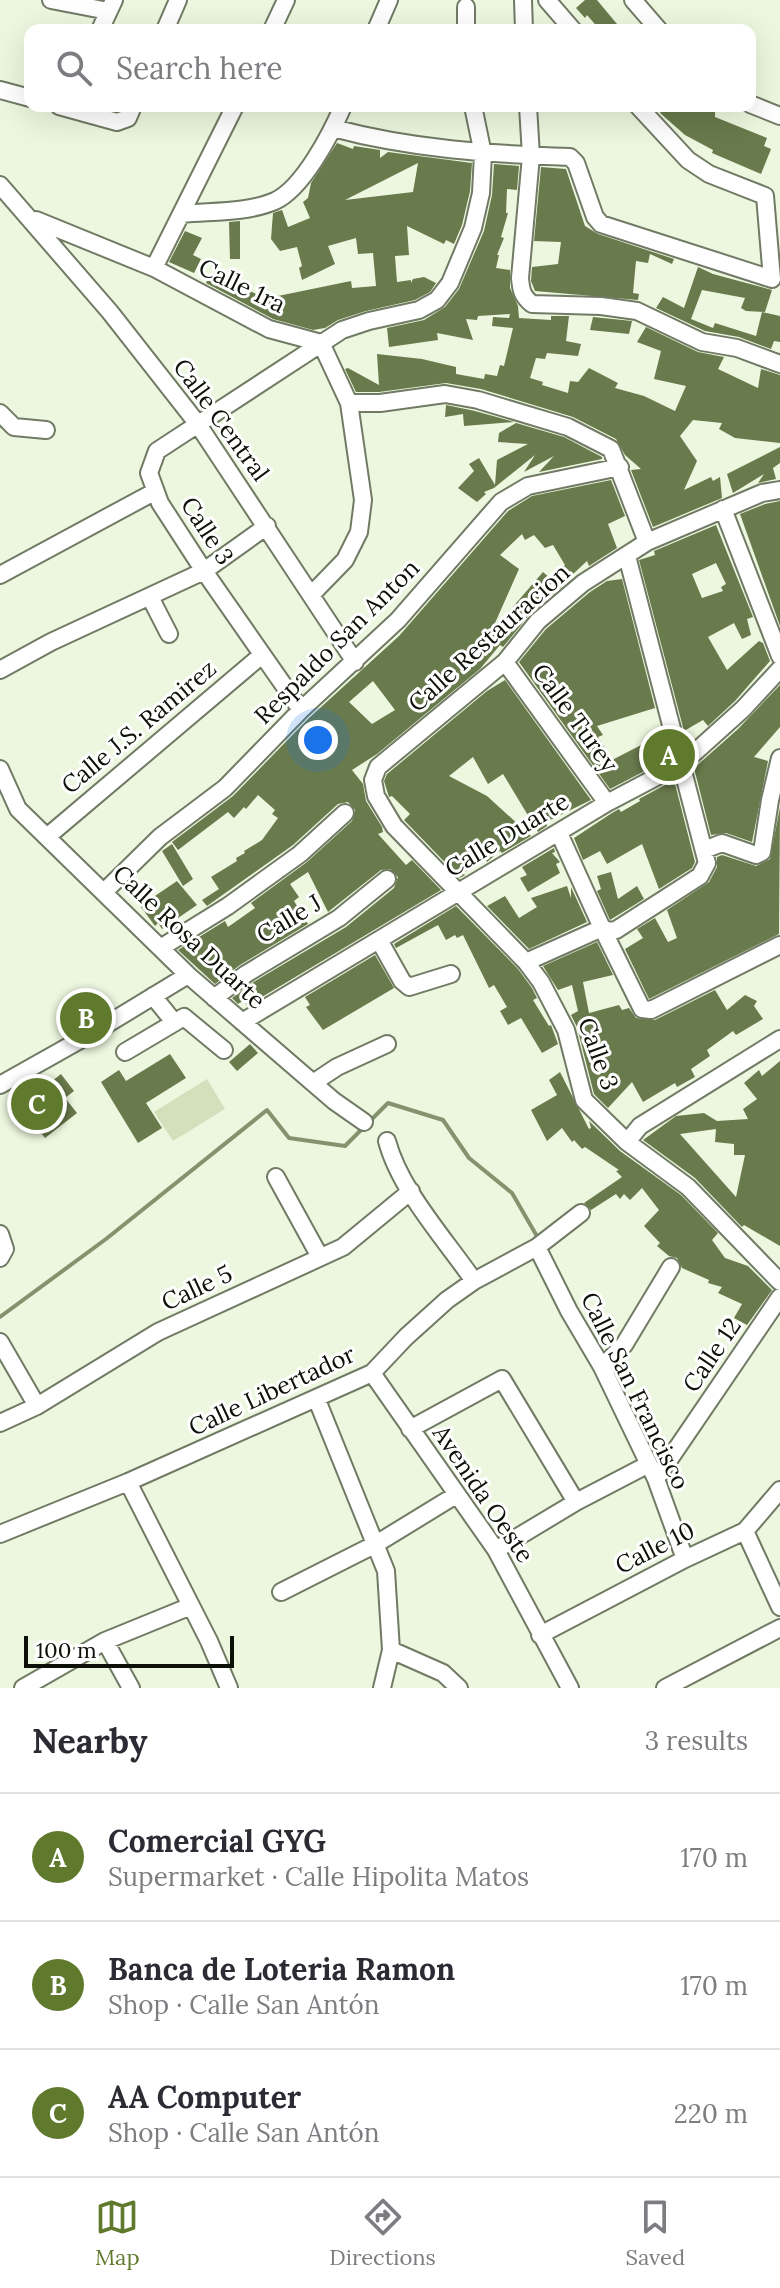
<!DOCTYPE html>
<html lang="en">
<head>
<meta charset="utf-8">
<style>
	body { margin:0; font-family:Lora,serif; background:#f7f7f7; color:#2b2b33 }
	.scale { position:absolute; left:24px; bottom:20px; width:210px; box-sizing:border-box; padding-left:8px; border:4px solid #0d1008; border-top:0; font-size:22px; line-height:28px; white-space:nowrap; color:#0d1008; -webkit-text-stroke:6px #fff; paint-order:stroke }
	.you { position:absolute; left:318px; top:740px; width:28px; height:28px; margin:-20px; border:6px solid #fff; border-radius:50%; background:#1a73e8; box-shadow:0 0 0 12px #1a73e833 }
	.badge { display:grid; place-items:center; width:52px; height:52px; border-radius:50%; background:#607a2d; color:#fff; font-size:26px; font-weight:700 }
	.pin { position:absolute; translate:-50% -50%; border:4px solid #fff; box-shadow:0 2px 8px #0006 }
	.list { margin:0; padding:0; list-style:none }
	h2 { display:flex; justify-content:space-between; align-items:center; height:104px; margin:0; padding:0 32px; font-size:34px }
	h2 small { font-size:26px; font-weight:400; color:#7c7c81 }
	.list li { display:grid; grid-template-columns:52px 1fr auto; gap:24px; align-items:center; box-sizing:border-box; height:128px; padding:0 32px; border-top:2px solid #e1e1e2 }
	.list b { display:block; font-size:30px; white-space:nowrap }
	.list p { margin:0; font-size:26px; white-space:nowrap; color:#7c7c81 }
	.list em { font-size:26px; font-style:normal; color:#7c7c81 }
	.icon { flex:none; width:44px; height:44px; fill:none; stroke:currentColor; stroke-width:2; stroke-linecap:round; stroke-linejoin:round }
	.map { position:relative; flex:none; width:780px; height:1688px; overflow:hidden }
	.search { position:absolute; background:#fff; box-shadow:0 8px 32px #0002; left:24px; right:24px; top:24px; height:88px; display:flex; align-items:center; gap:20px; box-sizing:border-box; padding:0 28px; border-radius:16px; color:#7c7c81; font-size:30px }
	.sheet { height:488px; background:#fff }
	nav { display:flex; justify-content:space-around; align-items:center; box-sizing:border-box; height:112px; border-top:2px solid #e1e1e2; background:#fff; font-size:22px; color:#7c7c81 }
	nav a { display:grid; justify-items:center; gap:4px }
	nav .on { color:#607a2d }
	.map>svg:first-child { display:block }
	.green { fill:#d2e0bc }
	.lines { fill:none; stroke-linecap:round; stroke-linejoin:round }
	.stream { stroke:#84936e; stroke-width:4 }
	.building { fill:#697a4c; fill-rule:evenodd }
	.minor-casing { stroke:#717a64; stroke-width:20 }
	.minor { stroke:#fff; stroke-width:16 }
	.labels { text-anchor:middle; stroke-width:6; stroke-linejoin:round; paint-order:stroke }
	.street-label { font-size:24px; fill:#0d1008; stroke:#fff }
</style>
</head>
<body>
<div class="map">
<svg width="780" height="1688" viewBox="0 0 780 1688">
	<rect width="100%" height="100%" fill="#edf7df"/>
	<!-- green -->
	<path class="green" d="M207,1079L225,1109L173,1141L154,1112Z"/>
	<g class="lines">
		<!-- stream -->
		<path class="stream" d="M370,1121L388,1103L443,1120L469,1158L512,1193L538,1238
			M0,1317L106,1239L267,1110L289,1138L345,1146L364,1127"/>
	</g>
	<!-- building -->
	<path class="building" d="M585,0H597L622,30H600L587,15L585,18L576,8Z
		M665,106L710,108L715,112V117L767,138L764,146L771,149L761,174L712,153L713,150L685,135L660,113Z
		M337,143L353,149L354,146L380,150V158L388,152L472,163L470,191L462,225L454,244L446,240L444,244L407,226L409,255L395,256L397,282L411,280V283L413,279L424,277L436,283L430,292L415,300L366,311L338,320L325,328L313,330L273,319L206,283L210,275L235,288L237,284L271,302L273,297L351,281L352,288L376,286L373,253L358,254L356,238L328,246L335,264L302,280L299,268L302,266L297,247L280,251L271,239L273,213L282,210L288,227L310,218L303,202L308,198L311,183ZM418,163L413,192L345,200Z
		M494,164L519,166L517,190L507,189L506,213H508L501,237L504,238L497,255H499L496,268L510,270V288L518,306L519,318L551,320V316H569L566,341L581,344L578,356L547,353L545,359L536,358L530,378L543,382L542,385L568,393L570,381L578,382L589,368L618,383L615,388L644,396L675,411L686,386L654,379L661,351L637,342L646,327L698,352L724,357L718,369L758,388L761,369L780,375V443L735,438L719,429L722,423L693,420L680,436L697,461L684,490L711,477L713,481L720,477L722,498L653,527L631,470L641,469L625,455L616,439L573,417L481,389L446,383L379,392H356L345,369L348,368L379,385L377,354L422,359L456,367V374L484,379L485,374L497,376L500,365L504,366L513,328L492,326L493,317L509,318L510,314L478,316L477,320L466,319L473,340L437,333L438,340L389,347L387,328L424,320L445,307L459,289L484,231L492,195Z
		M541,167L566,169L585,226L598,234L674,259L672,264L650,254L648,263L636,261L633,293L639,294L638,300L535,291L531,281L532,267L558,264L561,242L534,241Z
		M240,221V259H230L229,222Z
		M185,231L202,238L193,255L201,259L194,273L169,262Z
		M698,267L713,274L772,290L765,312L746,311L741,308L745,298L702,290L691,319L713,328L715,323L756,336L762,312L780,316V342L774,341L771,349L739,337L705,331L656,308L663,297L684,308Z
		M593,317L632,321L629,334L590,330Z
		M446,405L475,411L514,422L464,426L463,414L445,417Z
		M516,423L564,437L602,457V459L539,472L554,456L524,472L535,455L494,488L484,492L486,494L477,502L458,488L474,471L469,464L479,458L495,485L497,460L528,444L498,442L499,433Z
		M780,447V463L773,468L776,479L758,483L764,474L733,493L727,474Z
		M611,480L625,516L608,524L617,548L589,566L587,561L572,575L540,589L561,587L530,614L503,647L500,645L480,669L377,754L352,770L363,784L366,801L382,827L383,832L378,834L406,865L412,860L441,890L247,1006L244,1000L238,1004L232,998L252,983L346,927L394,888L398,877L390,869L381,870L328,912L308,872L290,884L299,897L294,901L308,924L240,965L215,984L178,950L225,921L228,927L255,908L251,903L307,862L352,821L355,810L348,802L338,804L293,845L207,906L202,900L219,889L211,877L237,861L236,858L245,853L244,851L262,840L278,818L272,814L275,810L258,795L246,809L244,807L234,818L228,812L178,850L172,842L233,796L309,718L399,636L508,511L532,496ZM522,534L525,540L534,535L545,548L553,545L565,565L551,579L543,572L491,632L519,569L500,555ZM373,681L395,710L372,724L349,702Z
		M780,501V626L740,514L765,504Z
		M716,525L753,617L747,619L751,635L742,639L734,623L708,637L727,670L759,641L763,643L770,661L735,701L708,726L703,720L684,731L639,560L655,555L654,551ZM716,563L726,584L721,587L723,591L702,598L692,574Z
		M622,579L655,708L597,726L603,735L598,737L612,760L651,740L662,762L610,789L519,662L546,629L590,592L607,581Z
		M505,680L591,800L546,822L547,826L538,832L503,774L488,784L473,757L449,776L487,796L531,836L502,853L500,851L487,862L486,860L463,873L465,875L460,878L404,820L410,814L392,796L389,797L384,781L387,774L487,691Z
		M780,685V727L754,757L768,761L752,842L726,833L711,835L694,768L738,729Z
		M674,780L695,862L692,868L659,889L642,844L607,864L600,851L583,860L574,838L612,813L619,809L621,812L640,801L639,799Z
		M780,807L779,934L649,999L625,949L643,938L637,929L655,918L668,942L677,938L667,910L709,882L717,867V857L722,855L756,866L770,859Z
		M172,844L193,879L183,886L162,851Z
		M554,848L555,852L552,853L560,862L556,864L560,873L528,892L520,878L527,875L522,867Z
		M611,872L618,899L637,886L644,899L610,920L597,891L601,889L597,876Z
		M177,881L197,905L162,929L158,923L155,926L138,903L150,895L152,898Z
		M567,886L571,898V887L587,922L529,949L487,906L505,896L519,918L537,907L531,898Z
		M456,906L518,969L532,988L537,998L533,1000L549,1026L551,1025L558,1044L542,1053L521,1018L508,1025L500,1011L507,1007L494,985L489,988L463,935L457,938L455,935L446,940L438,925L396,948L394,944Z
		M597,942L613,975L583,982L589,1013L619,1005L622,1010L629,1008L636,1018L655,1020L715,990L727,1010L745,995L757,1001L754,1006L763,1019L736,1035L733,1031L707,1050L710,1056L691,1069L695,1077L677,1087L675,1083L643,1102L632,1082L608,1108L594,1094L577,1027L571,1015L578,1011L572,985L558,990L543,966Z
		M375,955L394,988L323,1030L306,1007L310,1005L305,997Z
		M250,1044L258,1053L237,1071L229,1062Z
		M170,1054L186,1078L146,1103L162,1128L138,1143L101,1082L119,1070L126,1081Z
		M780,1061V1246L744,1225L742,1227L695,1178L643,1140L676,1116L704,1113L717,1121L748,1119L743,1109L757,1099L744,1083L759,1070L762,1076ZM716,1129L715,1142L734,1144V1155H745L736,1197L680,1134Z
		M560,1072L589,1129L591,1128L589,1121L620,1151L681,1195L718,1233L712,1240L725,1258L748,1266L772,1290L747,1325L734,1318L742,1304L718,1293L722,1287L708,1283L709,1280L682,1268L677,1258L669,1256L657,1246L660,1243L644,1226L659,1210L642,1188L630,1200L624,1194L620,1199L616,1194L591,1210L584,1203L622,1177L616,1171L619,1170L585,1147L582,1149L574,1140L572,1142L562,1128L547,1141L531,1110L557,1095L549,1080Z
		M61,1074L74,1091L65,1098L77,1113L45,1138L20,1106Z"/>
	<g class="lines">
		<!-- minor casing -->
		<g class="minor-casing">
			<path id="minor" d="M51,0L108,11
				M523,0L524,30
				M547,0L573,30
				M633,0L659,30
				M466,7V30
				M100,30L114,0
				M165,30L178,0
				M272,30L286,0
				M376,30L389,0
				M0,90L30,98
				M750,104L780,116
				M59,106L117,122L128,118L133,106
				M528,106L531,156L520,278C521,290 522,296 532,304L601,306L637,311L702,342L737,348L780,364
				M333,128C411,149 490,154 570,157L576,163L595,217L601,224L772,279L765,196L709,174L688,160L638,106
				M0,185L110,312L197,423L355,662
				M182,214C212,211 247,213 275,201C303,188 331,134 343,106
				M36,220L154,268L269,329L321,343L349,403L363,500L359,532L345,560L311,595
				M154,268L235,106
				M349,403H380L445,394L478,400L568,427L611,449L647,542
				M0,413L14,427L46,430
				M780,490L762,493L647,542L583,583L538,621L505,662L378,767L373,780L376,796L394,826L526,962L541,982L566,1030L584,1100L627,1142L688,1187L780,1282
				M723,509L780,656
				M0,575L154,492
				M150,597L169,634
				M505,662L607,803
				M0,670L51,642L204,571L267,526
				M301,710L204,571L160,503L149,473L157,451L342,330L369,321L419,310L437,300L450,283L473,228L481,193L483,154L473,106
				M0,769L18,809L188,975L334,1101L364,1122
				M559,833L602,928L642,1009L651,1010L780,945
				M48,836L262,655
				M704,850L722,843L756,855L762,852L770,800L780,758
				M105,891L160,837L225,788L301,710L398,620L501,502L528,486L620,467
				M379,940L402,981L409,987L451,974
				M162,947L228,906L300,854L345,813
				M526,962L602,928L608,931L616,930L700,876L707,863L627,556
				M153,996L174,1022
				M214,998L246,974L339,918L387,879
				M242,1022L607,803L683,763L743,709L780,669
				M125,1052L184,1017L224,1050
				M313,1083L337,1067L387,1044
				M0,1085L96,1031L188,975
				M387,1141C400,1190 445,1239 474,1281
				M627,1142L640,1126L780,1039
				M276,1177L320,1257
				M0,1234L5,1249L0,1258
				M537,1247L569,1311L602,1367L656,1479L685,1559
				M0,1342L37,1406
				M602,1367L624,1345L671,1267
				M372,1373L496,1550L570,1688
				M317,1400L386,1571L391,1650L382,1688
				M0,1423L37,1406L158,1332L343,1247L411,1191
				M410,1429L502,1379L576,1502
				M656,1479L780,1297
				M128,1482L209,1641L229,1688
				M745,1531L780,1607
				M0,1534L128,1482L372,1373L406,1337L447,1300L474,1281L537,1247L581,1213
				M496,1550L576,1502L649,1464
				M281,1592L376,1544L456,1495
				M540,1635L685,1559L745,1531L780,1490
				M105,1641L131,1688
				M391,1650L443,1673L459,1688
				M23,1688L105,1641L191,1606
				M665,1688L780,1628"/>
		</g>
		<!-- minor -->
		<use href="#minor" class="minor"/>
	</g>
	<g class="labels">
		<!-- street labels -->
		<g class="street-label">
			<text transform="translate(242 286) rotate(26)" y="8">Calle 1ra</text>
			<text transform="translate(221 420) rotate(54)" y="8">Calle Central</text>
			<text transform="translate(207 531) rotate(57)" y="8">Calle 3</text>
			<text transform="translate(489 638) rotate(-42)" y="8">Calle Restauracion</text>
			<text transform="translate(337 642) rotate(-45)" y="8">Respaldo San Anton</text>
			<text transform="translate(575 718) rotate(54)" y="8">Calle Turey</text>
			<text transform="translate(139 727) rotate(-40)" y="8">Calle J.S. Ramirez</text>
			<text transform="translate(507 835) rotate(-31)" y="8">Calle Duarte</text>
			<text transform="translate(289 919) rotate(-31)" y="8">Calle J</text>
			<text transform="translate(189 937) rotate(43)" y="8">Calle Rosa Duarte</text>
			<text transform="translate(598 1054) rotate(70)" y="8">Calle 3</text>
			<text transform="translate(197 1288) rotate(-25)" y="8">Calle 5</text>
			<text transform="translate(712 1355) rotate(-56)" y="8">Calle 12</text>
			<text transform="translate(272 1391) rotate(-25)" y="8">Calle Libertador</text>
			<text transform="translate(635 1391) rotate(64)" y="8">Calle San Francisco</text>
			<text transform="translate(483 1494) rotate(56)" y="8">Avenida Oeste</text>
			<text transform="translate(655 1548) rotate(-27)" y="8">Calle 10</text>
		</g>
	</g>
</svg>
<div class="scale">100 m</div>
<div class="you"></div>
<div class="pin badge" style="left:669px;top:755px">A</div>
<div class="pin badge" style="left:86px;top:1018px">B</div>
<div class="pin badge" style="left:37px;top:1104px">C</div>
<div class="search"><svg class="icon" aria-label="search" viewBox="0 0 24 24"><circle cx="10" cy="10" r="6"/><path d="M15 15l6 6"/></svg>Search here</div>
</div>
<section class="sheet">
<h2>Nearby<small>3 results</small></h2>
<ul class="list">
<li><span class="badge">A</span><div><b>Comercial GYG</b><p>Supermarket · Calle Hipolita Matos</p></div><em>170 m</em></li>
<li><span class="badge">B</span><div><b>Banca de Loteria Ramon</b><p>Shop · Calle San Antón</p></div><em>170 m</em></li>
<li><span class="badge">C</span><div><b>AA Computer</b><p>Shop · Calle San Antón</p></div><em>220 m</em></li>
</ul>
</section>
<nav>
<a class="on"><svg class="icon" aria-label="map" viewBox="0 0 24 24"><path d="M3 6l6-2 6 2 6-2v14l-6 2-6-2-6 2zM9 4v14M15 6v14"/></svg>Map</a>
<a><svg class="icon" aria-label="directions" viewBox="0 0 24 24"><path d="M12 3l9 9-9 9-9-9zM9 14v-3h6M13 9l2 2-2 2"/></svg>Directions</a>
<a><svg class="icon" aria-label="saved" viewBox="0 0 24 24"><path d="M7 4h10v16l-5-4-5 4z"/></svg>Saved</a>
</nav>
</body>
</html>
